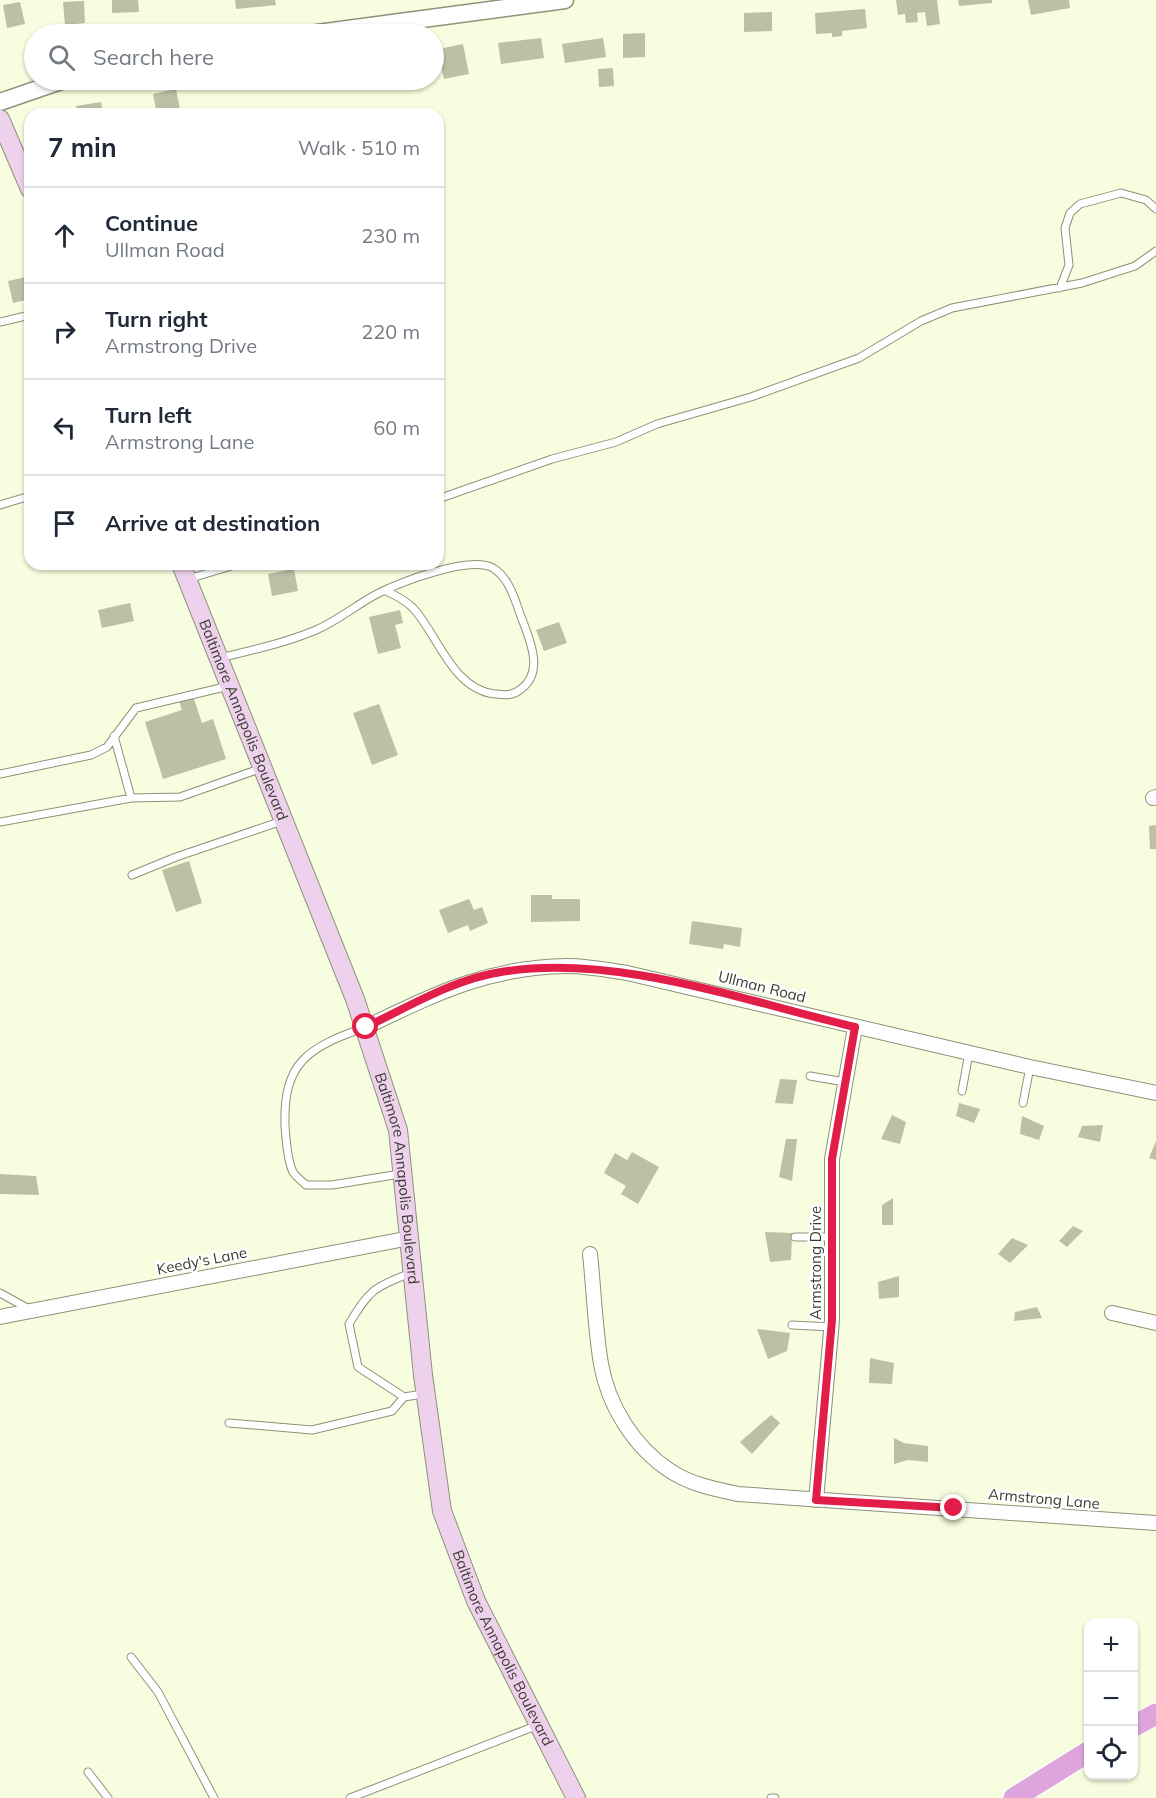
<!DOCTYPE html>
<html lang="en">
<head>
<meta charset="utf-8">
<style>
	body { margin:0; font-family:Mulish,sans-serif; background:#f6f6f7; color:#1f2937 }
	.controls { position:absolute; right:18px; bottom:18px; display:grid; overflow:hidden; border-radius:12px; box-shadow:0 2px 4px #0004 }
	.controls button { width:54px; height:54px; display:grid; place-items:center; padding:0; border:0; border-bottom:2px solid #e0e1e3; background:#fff; color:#1f2937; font:30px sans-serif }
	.stop { position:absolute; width:18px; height:18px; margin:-14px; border:4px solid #e11d48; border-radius:50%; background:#fff }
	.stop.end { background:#e11d48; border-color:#fff; box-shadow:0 2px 6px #0008 }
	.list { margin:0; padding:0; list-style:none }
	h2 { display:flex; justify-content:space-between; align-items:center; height:78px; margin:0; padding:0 24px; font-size:26px }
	h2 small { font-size:20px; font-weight:400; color:#747a83 }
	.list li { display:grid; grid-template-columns:39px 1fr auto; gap:18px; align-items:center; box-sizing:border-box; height:96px; padding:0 24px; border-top:2px solid #e0e1e3 }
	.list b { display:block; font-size:22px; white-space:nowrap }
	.list p { margin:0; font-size:20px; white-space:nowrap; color:#747a83 }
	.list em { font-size:20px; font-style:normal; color:#747a83 }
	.icon { flex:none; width:33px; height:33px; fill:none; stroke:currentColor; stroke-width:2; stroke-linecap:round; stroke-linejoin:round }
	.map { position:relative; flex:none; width:1156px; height:1798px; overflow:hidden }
	.search { position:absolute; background:#fff; box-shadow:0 2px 4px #0004; left:24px; top:24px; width:420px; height:66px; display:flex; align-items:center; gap:15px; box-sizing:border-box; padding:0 21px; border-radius:33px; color:#747a83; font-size:22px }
	.panel { position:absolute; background:#fff; box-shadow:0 2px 4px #0004; left:24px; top:108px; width:420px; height:462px; border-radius:18px }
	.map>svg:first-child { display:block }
	.building { fill:#bcc1a5 }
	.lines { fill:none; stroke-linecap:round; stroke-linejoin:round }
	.service-casing { stroke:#8d9278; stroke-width:9 }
	.minor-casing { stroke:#8d9278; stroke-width:16 }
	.tertiary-casing { stroke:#8d9278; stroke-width:19 }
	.secondary-casing { stroke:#8d9278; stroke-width:20 }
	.primary-casing { stroke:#fff; stroke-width:23 }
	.service { stroke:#fff; stroke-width:7 }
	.minor { stroke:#fff; stroke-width:14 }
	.tertiary { stroke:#fff; stroke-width:16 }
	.secondary { stroke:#eed2ed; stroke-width:18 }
	.primary { stroke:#dda5dc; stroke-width:21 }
	.route { stroke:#e11d48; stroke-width:8 }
	.labels { text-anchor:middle; stroke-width:5; stroke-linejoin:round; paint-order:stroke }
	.street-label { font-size:15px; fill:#3b3d32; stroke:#fff }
</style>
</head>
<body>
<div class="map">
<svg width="1156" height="1798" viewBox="0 0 1156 1798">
	<rect width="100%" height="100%" fill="#f7fddf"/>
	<!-- building -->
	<path class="building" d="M112,0H138L139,12L112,13Z
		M235,0H275L276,5L236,9Z
		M896,0H937L940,24L927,26L925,12L917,13L918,22L906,23L905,14L898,15Z
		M958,0H992V3L959,6Z
		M1028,0H1069L1070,8L1031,15Z
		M84,1L85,23L65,25L63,2Z
		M20,2L25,24L7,28L3,5Z
		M865,9L867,28L842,31V36L832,37V33L816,34L815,13Z
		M772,12V31L744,32V13Z
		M645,33V57L623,58V34Z
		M541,38L544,58L501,64L498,43Z
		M603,38L606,57L565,63L562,44Z
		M463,44L469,74L444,79L442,70L436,72L434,50Z
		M613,68L614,86L599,87L598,69Z
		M342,80H384V86L359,89V85L343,87Z
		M176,89L181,114H157L153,94Z
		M101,102L103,114H78L76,106Z
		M30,276V299L13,303L8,281Z
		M294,569L298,591L272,596L268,574Z
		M130,603L134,621L102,628L98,610Z
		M400,610L403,623L395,625L401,648L378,654L369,617Z
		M559,622L567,643L544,651L536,630Z
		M193,696L202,723L213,719L226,759L163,779L145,722L182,710L179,701Z
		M379,704L398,755L372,765L353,713Z
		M1156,825V849H1150L1149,826Z
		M189,861L202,903L176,912L162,870Z
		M531,895H552V899H580V921L531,922Z
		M469,899L474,910L482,907L488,923L470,931L468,925L448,933L439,910Z
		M692,921L742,928L740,947L724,944L723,949L689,944Z
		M780,1079L797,1080L793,1104L775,1103Z
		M959,1103L980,1109L974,1123L956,1116Z
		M892,1115L906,1122L900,1144L881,1139Z
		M1022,1116L1044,1126L1039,1140L1020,1134Z
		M1103,1125L1100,1142L1078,1137L1082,1126Z
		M786,1139H797L792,1181L779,1177Z
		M1156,1141V1160L1149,1158Z
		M632,1152L659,1167L638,1204L621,1194L626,1186L604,1173L615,1153L627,1160Z
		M0,1174L36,1176L39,1195L0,1194Z
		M893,1198V1225H882V1205Z
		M1073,1226L1083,1231L1067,1247L1059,1241Z
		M765,1232L792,1233L791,1260L770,1262Z
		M1012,1238L1028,1245L1010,1263L998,1254Z
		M899,1276V1297L879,1299L878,1282Z
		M1037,1307L1042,1318L1014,1321L1015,1312Z
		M757,1329L790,1333L787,1351L768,1359Z
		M870,1358L894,1363L892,1384L869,1383Z
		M771,1415L780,1423L752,1454L740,1442Z
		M894,1438L904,1443L928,1446V1462L908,1460L894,1464Z"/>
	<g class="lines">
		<!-- service casing -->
		<g class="service-casing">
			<path id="service" d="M1060,288L1069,265L1065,228L1070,213L1080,204L1121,193L1146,200L1156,209
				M0,322L30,315
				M438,499L552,459L616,442L657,424L751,397L859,358L921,321L952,308L1082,283L1135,266L1156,251
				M0,505L30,496
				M188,579L238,564
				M220,658C253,650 285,643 316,630C337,621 355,606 375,595C398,583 469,555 493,568C506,576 512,591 517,605C525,631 548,669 521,689C513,696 505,695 495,694C452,689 438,635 413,608C405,600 395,595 386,591
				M114,736L131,798
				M0,774L91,755L107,747L136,708L229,686
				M0,822L131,798L180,797L262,768
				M132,875L176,857L282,821
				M363,1028C307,1048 283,1063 285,1126C286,1139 287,1160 293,1172C296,1177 302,1181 306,1185H332L400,1174
				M810,1076L845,1082
				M962,1091L969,1053
				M1023,1103L1030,1067
				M795,1237H832
				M411,1273C373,1287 369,1291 349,1324L358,1367L404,1397L423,1394
				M0,1293L29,1309
				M792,1325L832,1327
				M229,1423L312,1430L392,1411L404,1397
				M131,1657L158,1692L214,1798
				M88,1772L108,1798
				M350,1798L538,1725
				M771,1798H775"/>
		</g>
		<!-- minor casing -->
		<g class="minor-casing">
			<path id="minor" d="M1153,798L1156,797
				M366,1027C435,994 488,967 567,966C587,966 608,970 627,973L1030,1067L1156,1093
				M590,1254C594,1291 595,1328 601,1364C608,1405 634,1447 669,1470C689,1484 714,1489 738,1494L1156,1523
				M1112,1313L1156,1323
				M0,1317L410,1238
				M816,1500L832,1320V1159L855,1027"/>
		</g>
		<!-- tertiary casing -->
		<g class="tertiary-casing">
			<path id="tertiary" d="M310,34L565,0
				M0,102L64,80"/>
		</g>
		<!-- secondary casing -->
		<g class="secondary-casing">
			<g id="secondary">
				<path d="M0,119L30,189"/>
				<path id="s1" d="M181,564L355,999L398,1130L423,1375L442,1511L476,1601L576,1798"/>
			</g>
		</g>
		<!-- primary casing -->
		<g class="primary-casing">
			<path id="primary" d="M1134,1726L1156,1714
				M1014,1798L1088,1752"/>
		</g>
		<!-- service -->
		<use href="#service" class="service"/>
		<!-- minor -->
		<use href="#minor" class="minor"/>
		<!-- tertiary -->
		<use href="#tertiary" class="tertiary"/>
		<!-- secondary -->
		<use href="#secondary" class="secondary"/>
		<!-- primary -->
		<use href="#primary" class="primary"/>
	</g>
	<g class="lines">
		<!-- route -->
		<path class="route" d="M366,1027C408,1007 454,979 501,972C615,953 744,1001 855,1027L832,1159V1320L816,1500L954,1508"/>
	</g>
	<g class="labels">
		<!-- street labels -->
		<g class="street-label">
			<text dy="5" stroke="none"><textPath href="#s1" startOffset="168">Baltimore Annapolis Boulevard</textPath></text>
			<text transform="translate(762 987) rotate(14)" y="5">Ullman Road</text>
			<text dy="5" stroke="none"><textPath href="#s1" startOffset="654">Baltimore Annapolis Boulevard</textPath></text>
			<text transform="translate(202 1261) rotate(-11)" y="5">Keedy's Lane</text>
			<text transform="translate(816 1263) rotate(-90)" y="5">Armstrong Drive</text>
			<text transform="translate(1044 1499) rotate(5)" y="5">Armstrong Lane</text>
			<text dy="5" stroke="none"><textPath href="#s1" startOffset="1140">Baltimore Annapolis Boulevard</textPath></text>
		</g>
	</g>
</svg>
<div class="controls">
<button>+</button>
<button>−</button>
<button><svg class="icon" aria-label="locate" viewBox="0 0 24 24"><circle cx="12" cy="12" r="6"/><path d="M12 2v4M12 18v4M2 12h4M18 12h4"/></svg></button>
</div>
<div class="stop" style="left:366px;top:1027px"></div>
<div class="stop end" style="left:954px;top:1508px"></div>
<div class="search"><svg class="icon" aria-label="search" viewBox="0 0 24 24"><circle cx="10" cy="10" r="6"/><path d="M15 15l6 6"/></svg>Search here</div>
<section class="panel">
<h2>7 min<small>Walk · 510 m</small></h2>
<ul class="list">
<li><svg class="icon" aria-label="ahead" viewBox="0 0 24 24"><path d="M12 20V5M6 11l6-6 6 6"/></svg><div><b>Continue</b><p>Ullman Road</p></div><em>230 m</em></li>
<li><svg class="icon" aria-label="right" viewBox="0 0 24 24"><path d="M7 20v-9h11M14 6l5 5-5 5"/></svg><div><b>Turn right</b><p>Armstrong Drive</p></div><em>220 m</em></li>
<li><svg class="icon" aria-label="left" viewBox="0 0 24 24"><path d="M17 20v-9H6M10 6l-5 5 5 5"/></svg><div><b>Turn left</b><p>Armstrong Lane</p></div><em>60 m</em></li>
<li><svg class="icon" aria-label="arrive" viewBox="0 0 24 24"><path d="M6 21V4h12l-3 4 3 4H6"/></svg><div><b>Arrive at destination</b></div></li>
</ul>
</section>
</div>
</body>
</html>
